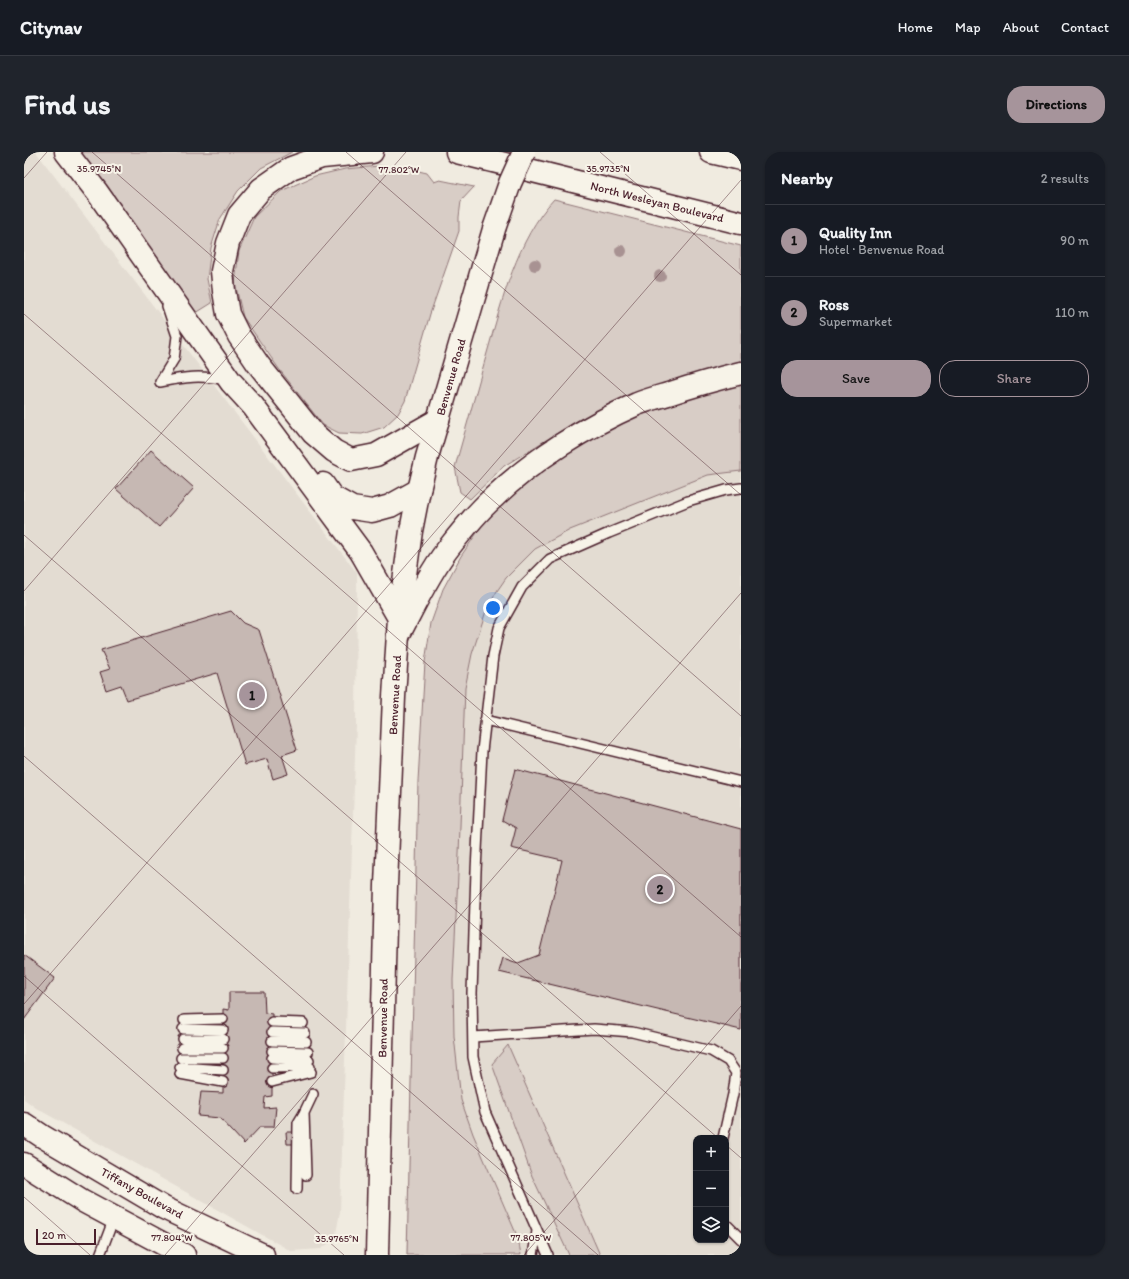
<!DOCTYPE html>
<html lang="en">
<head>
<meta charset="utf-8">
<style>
	body { margin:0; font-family:Itim,sans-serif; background:#20242c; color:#f1f3f6 }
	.controls { position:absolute; right:12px; bottom:12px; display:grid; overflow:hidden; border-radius:8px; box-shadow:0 1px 3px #0004 }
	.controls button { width:36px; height:36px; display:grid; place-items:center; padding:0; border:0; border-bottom:1px solid #363941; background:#171b24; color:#f1f3f6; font:20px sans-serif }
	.scale { position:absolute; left:12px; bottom:10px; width:60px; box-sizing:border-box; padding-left:4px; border:2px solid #4a1f2b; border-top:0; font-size:11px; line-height:14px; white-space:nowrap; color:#4a1f2b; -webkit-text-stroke:3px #f7f3e8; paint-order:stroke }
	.you { position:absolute; left:469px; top:456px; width:14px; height:14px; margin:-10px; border:3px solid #fff; border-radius:50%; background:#1a73e8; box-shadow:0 0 0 6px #1a73e833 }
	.badge { display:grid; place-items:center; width:26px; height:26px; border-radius:50%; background:#a6949b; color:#111; font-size:13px; font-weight:700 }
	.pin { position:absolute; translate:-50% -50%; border:2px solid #fff; box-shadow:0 1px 4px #0006 }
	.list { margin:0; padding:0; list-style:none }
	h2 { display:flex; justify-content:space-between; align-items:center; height:52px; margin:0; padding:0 16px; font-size:17px }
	h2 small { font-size:13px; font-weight:400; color:#9ea1a6 }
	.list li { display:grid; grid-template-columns:26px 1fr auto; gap:12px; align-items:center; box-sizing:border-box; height:72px; padding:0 16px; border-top:1px solid #363941 }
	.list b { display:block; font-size:15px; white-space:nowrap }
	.list p { margin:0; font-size:13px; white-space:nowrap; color:#9ea1a6 }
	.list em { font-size:13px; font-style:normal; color:#9ea1a6 }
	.actions { display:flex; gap:8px; padding:12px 16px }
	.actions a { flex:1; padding:9px 0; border:1px solid #a6949b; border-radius:16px; text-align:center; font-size:14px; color:#a6949b }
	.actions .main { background:#a6949b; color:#111 }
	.icon { flex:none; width:22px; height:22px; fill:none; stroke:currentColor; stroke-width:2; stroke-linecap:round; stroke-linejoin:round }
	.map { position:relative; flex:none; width:717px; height:1103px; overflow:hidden; border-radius:16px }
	header { display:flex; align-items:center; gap:24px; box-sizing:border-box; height:56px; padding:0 20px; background:#171b24; border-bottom:1px solid #363941 }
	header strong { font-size:19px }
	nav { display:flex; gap:22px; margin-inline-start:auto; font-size:14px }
	.intro { display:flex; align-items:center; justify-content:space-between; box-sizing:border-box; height:96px; padding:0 24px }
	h1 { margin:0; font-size:28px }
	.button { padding:10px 18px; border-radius:16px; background:#a6949b; color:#111; font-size:14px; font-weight:700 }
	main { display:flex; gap:24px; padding:0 24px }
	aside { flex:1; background:#171b24; border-radius:16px; box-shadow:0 1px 3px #0004 }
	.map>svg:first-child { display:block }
	.built { fill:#e3dcd2; fill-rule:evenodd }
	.green { fill:#d8cdc6; stroke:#917678 }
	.building { fill:#c6b8b3; stroke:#4a1f2b }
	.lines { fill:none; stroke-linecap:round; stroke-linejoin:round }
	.lane-casing { stroke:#4a1f2b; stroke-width:12 }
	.secondary-casing { stroke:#4a1f2b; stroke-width:25 }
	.highway-casing { stroke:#4a1f2b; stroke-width:25 }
	.lane { stroke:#f7f3e8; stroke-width:9 }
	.secondary { stroke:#f7f3e8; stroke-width:22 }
	.highway { stroke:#f7f3e8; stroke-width:22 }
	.secondary-bridge-casing { stroke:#4a1f2b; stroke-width:25; stroke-linecap:butt }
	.secondary-bridge { stroke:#f7f3e8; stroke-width:22 }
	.tree { fill:#a89292 }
	.ticks { fill:none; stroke:#4a1f2b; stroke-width:1; stroke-opacity:0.45 }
	.labels { text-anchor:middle; stroke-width:4; stroke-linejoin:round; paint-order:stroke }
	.street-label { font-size:12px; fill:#4a1f2b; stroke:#f7f3e8 }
	.ticks-label { font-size:10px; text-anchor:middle; fill:#4a1f2b; stroke:#f7f3e8; stroke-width:4; stroke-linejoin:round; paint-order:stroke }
</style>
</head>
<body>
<header>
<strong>Citynav</strong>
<nav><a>Home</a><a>Map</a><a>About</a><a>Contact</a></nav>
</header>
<div class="intro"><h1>Find us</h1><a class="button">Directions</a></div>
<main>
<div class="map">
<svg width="717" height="1103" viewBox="0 0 717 1103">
	<rect width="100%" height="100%" fill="#f0ebe0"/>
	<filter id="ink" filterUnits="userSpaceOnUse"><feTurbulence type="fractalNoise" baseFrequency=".025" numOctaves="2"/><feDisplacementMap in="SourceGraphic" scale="8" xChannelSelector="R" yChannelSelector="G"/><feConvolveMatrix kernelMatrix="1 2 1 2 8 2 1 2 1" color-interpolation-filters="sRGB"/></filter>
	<g filter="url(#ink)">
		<!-- built -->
		<path class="built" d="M0,0H12L333,421L332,573L316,1060L311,1087L297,1097L267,1099L12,956L0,947Z
			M717,230V1103H382L394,629L401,510L407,471L419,437L437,404L459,372ZM672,986H702V1088H672Z"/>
		<!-- green -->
		<path class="green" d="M51,0H268L237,16L214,39L196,67L187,96L183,127L188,151L172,161Z
			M355,14L386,17L403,21L410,30L416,28L450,35L437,49L435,65V79L406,162L381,249L374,262L360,275L338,282L315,281L299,273L255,217L219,165L211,131L215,99L230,65L257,39L291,24L321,17Z
			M530,47L717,94V213L676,221L556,267L480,314L446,347L436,340L431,315C442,277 452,239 463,201C478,149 493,87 530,47Z
			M717,230V319L684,323L546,378L511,397L482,426L473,439L462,459L448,502L441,536L435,702L429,828L430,884L437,948L449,982L494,1086L497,1103H383L394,629L401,510L407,471L419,437L437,404L459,372L481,344L569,283L636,255Z
			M484,893L576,1103H545L508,1024L468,912Z"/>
		<!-- building -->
		<path class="building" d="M127,298L170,336L135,375L92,337Z
			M207,459L219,471L235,478L273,598L258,603L264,622L249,627L243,607L221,613L193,521L103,548L97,533L82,538L76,520L86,517L77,498Z
			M491,617L717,677V878L475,820L479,806L494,811L515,803L538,708L487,696L492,676L478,668Z
			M0,803L31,826L0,868Z
			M205,840H240L241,861L248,862V944L241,945L240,956L252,955L250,975H236L220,992L196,966L174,964L177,940L199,941V857L205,858Z
			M262,980H271L272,992H263Z"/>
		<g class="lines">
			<!-- lane casing -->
			<g class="lane-casing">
				<path id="lane" d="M136,230L150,207L153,184L143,154
					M136,230C162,225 176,223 202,228
					M461,568L717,630
					M160,868L199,867
					M248,870L279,871
					M159,877L199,878
					M248,880L281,881
					M449,885L570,877L608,880L687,899L704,909L712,921L709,942L699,986
					M159,887H199
					M248,889L282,890
					M158,896H199
					M248,899L284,900
					M157,906H199
					M248,906L285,908
					M156,915L199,918
					M248,916L286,915
					M156,922L199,930
					M248,930L287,920
					M282,1023L280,961L289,942
					M273,1037L274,971L280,961
					M702,1072L717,1087
					M76,1103L90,1066
					M509,1103L513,1079
					M524,1103L461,960L449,905L448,841L452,719L458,599L469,504L475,476L498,435L526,407L585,381L664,349L702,338L717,336"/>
			</g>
			<!-- secondary casing -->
			<g class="secondary-casing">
				<path id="secondary" d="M0,972L18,984L140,1056L239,1103
					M0,1012L59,1049L160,1103
					M353,1103L362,733L370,545L375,466L387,379L395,338L403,305L470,77"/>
			</g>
			<!-- highway casing -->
			<g class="highway-casing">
				<path id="highway" d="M42,0L73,40L207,230L229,254L337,400L375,466
					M348,0L298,5L267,16L237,37L215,63L204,91L198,119L200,139L204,162L215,184L234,212L289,281L310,299L327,308L352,303L414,268
					M433,0L717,71
					M687,0L717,7
					M299,332L308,345L328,356L348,359L366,354L395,338
					M375,482C390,454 404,423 423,398C437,380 452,361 469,346C508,308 563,274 613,252C623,248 634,245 644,242C668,234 692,227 717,221"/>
			</g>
			<!-- lane -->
			<use href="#lane" class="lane"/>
			<!-- secondary -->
			<use href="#secondary" class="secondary"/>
			<!-- highway -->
			<use href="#highway" class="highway"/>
			<!-- secondary-bridge casing -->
			<g class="secondary-bridge-casing">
				<path id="secondary-bridge" d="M470,77L486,31L500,0"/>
			</g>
			<!-- secondary-bridge -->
			<use href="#secondary-bridge" class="secondary-bridge"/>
		</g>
		<!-- trees -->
		<g class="tree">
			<circle cx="597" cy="99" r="6"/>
			<circle cx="511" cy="113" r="6"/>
			<circle cx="636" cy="124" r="6"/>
		</g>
	</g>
	<!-- ticks -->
	<path class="ticks" d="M68,0L717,564M322,0L717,343M576,0L717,123M0,26L23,0M0,162L717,785M0,383L694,986M0,439L382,0M0,604L574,1103M0,824L320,1103M0,852L717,28M702,993L717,1006M0,1045L66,1103M141,1103L717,441M500,1103L717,854"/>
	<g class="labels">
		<!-- street labels -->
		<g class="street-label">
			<text transform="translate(633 50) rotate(14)" y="4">North Wesleyan Boulevard</text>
			<text transform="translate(427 225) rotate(-74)" y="4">Benvenue Road</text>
			<text transform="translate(371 543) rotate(-87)" y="4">Benvenue Road</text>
			<text transform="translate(359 866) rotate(-89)" y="4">Benvenue Road</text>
			<text transform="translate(118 1041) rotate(29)" y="4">Tiffany Boulevard</text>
		</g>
	</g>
	<g class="ticks-label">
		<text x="584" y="20">35.9735°N</text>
		<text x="75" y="20">35.9745°N</text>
		<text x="375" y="21">77.802°W</text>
		<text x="148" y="1089">77.804°W</text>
		<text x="507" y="1089">77.805°W</text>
		<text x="313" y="1090">35.9765°N</text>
	</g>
</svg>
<div class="controls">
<button>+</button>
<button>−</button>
<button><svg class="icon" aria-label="layers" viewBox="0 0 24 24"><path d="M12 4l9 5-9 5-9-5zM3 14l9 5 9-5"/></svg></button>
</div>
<div class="scale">20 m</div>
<div class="you"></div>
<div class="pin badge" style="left:228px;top:543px">1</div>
<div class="pin badge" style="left:636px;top:737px">2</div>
</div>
<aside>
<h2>Nearby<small>2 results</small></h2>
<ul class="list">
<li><span class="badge">1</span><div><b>Quality Inn</b><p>Hotel · Benvenue Road</p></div><em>90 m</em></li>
<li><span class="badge">2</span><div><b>Ross</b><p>Supermarket</p></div><em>110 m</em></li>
</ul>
<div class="actions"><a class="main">Save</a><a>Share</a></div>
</aside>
</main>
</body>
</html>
